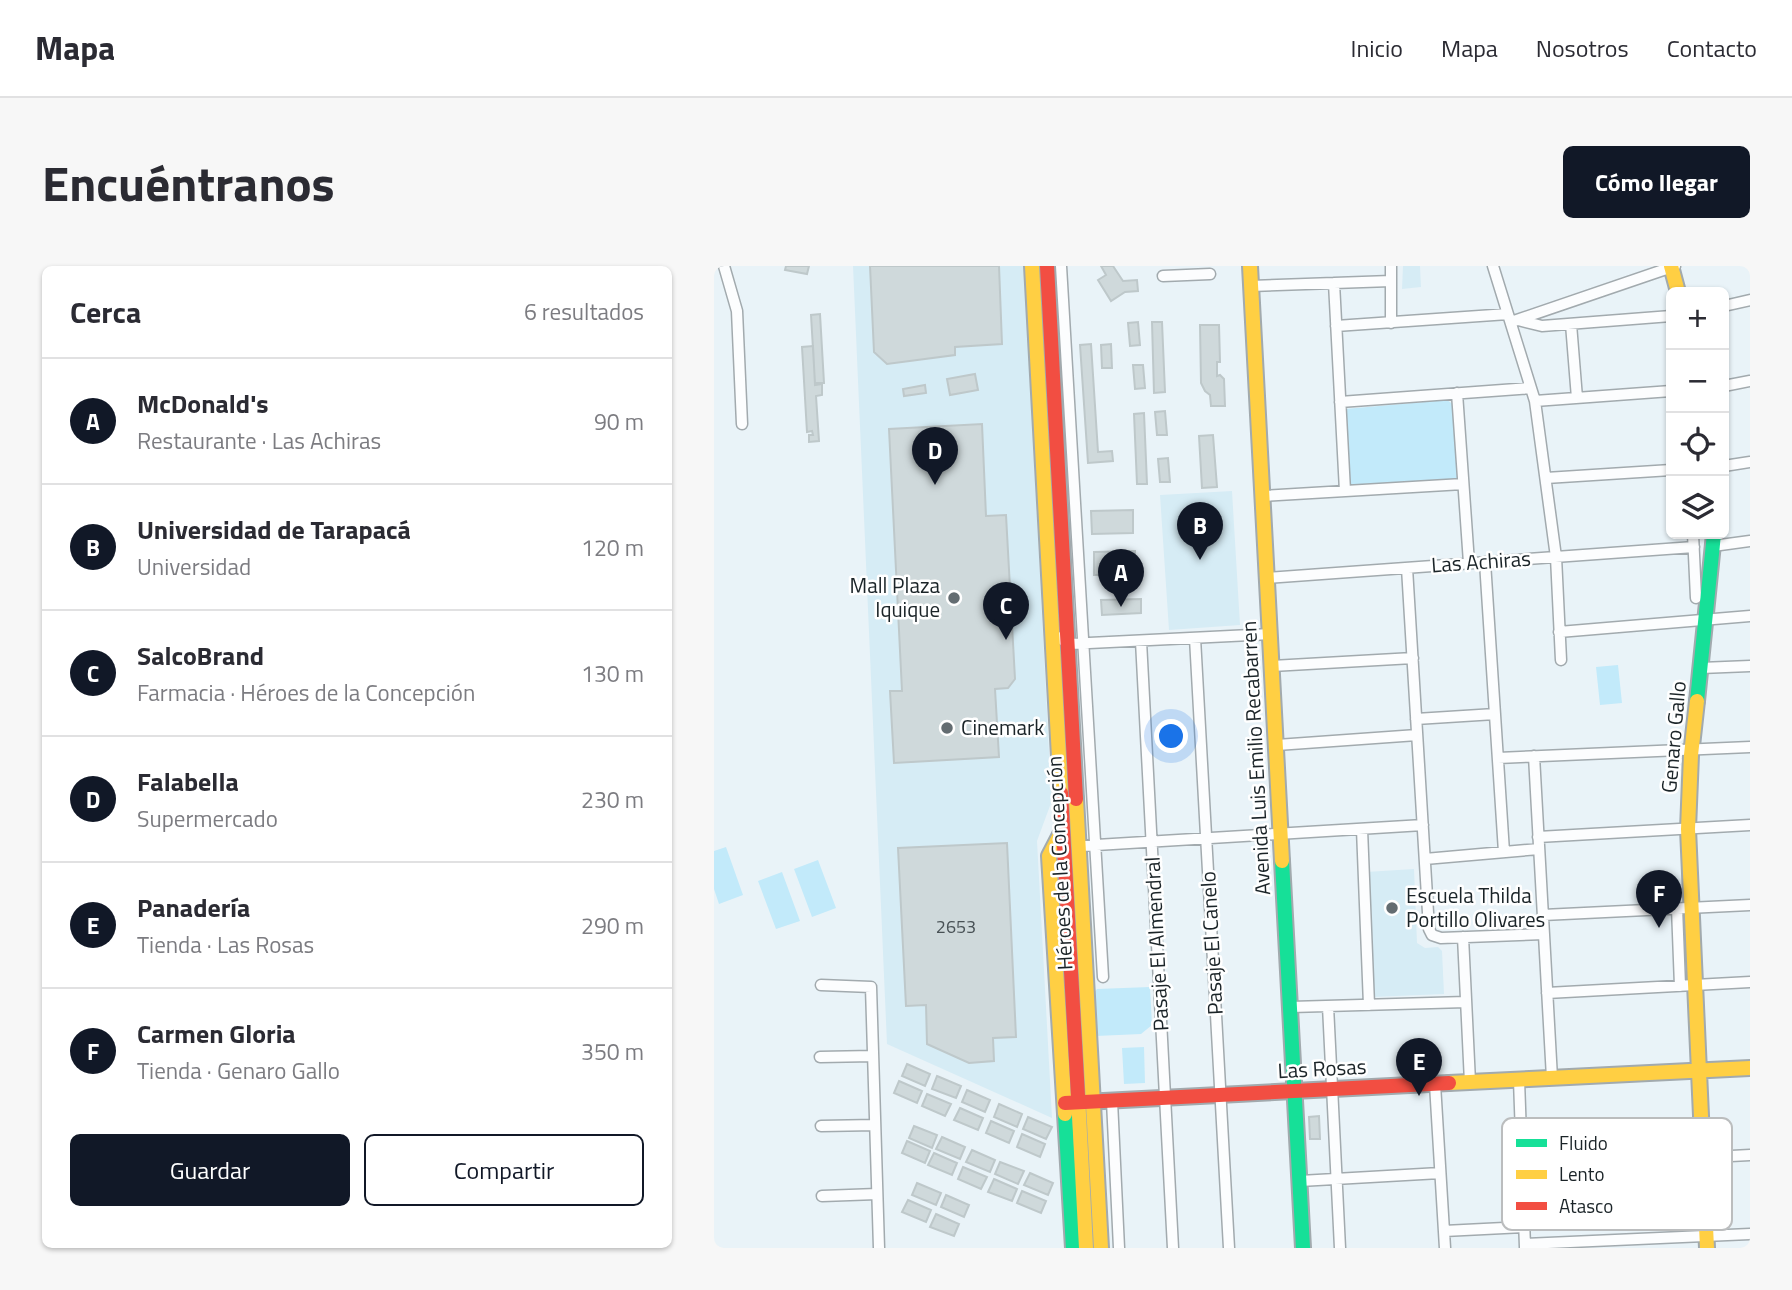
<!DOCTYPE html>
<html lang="es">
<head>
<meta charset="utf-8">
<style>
	body { margin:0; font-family:"Titillium Web",sans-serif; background:#f7f7f7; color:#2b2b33 }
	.controls { position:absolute; right:21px; top:21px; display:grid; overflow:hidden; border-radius:10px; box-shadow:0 2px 5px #0004 }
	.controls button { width:63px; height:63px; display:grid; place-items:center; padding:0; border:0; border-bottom:2px solid #e1e1e2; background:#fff; color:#2b2b33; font:35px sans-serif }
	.you { position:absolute; left:458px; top:471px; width:24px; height:24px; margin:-18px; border:5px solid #fff; border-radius:50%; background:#1a73e8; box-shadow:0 0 0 10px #1a73e833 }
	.badge { display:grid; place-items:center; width:46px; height:46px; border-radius:50%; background:#111827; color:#fff; font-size:23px; font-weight:700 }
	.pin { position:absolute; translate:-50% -58px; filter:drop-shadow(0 2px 4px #0008) }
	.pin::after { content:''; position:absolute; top:37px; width:24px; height:21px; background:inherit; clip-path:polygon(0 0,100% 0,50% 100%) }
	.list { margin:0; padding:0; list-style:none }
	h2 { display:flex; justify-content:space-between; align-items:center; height:91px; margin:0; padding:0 28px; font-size:30px }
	h2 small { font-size:23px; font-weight:400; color:#7c7c81 }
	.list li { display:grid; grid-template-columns:46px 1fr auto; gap:21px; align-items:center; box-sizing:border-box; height:126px; padding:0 28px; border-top:2px solid #e1e1e2 }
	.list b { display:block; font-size:26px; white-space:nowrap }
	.list p { margin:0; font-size:23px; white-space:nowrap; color:#7c7c81 }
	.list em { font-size:23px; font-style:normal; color:#7c7c81 }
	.actions { display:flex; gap:14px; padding:21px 28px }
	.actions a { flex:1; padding:16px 0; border:2px solid #111827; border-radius:10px; text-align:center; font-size:24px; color:#111827 }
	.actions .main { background:#111827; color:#fff }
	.icon { flex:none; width:38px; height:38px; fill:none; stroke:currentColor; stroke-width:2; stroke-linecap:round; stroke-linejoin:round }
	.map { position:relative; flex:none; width:1036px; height:982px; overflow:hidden; border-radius:10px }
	header { display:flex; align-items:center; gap:42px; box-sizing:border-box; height:98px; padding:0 35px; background:#fff; border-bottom:2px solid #e1e1e2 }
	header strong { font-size:33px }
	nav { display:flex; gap:38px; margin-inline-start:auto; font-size:24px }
	.intro { display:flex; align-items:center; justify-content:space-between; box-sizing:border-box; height:168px; padding:0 42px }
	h1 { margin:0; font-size:49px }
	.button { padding:18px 32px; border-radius:10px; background:#111827; color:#fff; font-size:24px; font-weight:700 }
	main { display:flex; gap:42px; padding:0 42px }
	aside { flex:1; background:#fff; border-radius:10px; box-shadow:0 2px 5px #0004 }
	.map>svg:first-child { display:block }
	.built { fill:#d6ecf5 }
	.green { fill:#c2eafa }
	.building { fill:#cfd9db; stroke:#bec8ca; stroke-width:2 }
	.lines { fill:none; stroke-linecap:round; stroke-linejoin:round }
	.street-casing { stroke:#a2aaae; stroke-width:13 }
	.fast-casing { stroke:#a2aaae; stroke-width:18 }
	.slow-casing { stroke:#a2aaae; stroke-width:18 }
	.jam-casing { stroke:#a2aaae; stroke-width:18 }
	.street { stroke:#fcfdfe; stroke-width:10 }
	.fast { stroke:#16e098; stroke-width:14 }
	.slow { stroke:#ffcf43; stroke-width:14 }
	.jam { stroke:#f24e42; stroke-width:14 }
	.poi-dot { fill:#636c71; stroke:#fff; stroke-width:2.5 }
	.labels { text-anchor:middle; stroke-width:5; stroke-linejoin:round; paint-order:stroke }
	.number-label { font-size:18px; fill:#485155 }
	.street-label { font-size:21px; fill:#1b2428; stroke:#fff }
	.poi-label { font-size:21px; fill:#1b2428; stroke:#fff; text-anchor:start }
	.key { fill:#fff; stroke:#bbbdbe; stroke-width:2 }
	.key-label { font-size:19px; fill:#1b2428 }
</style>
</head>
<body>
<header>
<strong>Mapa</strong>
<nav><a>Inicio</a><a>Mapa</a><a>Nosotros</a><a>Contacto</a></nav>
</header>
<div class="intro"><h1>Encuéntranos</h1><a class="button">Cómo llegar</a></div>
<main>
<aside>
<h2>Cerca<small>6 resultados</small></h2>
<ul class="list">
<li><span class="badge">A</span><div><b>McDonald's</b><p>Restaurante · Las Achiras</p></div><em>90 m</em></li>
<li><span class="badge">B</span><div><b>Universidad de Tarapacá</b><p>Universidad</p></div><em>120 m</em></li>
<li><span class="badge">C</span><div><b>SalcoBrand</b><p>Farmacia · Héroes de la Concepción</p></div><em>130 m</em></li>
<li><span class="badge">D</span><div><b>Falabella</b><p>Supermercado</p></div><em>230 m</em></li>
<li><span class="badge">E</span><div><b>Panadería</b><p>Tienda · Las Rosas</p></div><em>290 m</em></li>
<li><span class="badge">F</span><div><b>Carmen Gloria</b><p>Tienda · Genaro Gallo</p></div><em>350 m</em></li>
</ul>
<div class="actions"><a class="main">Guardar</a><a>Compartir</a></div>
</aside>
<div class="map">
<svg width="1036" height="982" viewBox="0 0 1036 982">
	<rect width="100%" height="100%" fill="#e9f3f8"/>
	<!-- built -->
	<path class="built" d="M139,0H310L337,524V537L323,575L338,852L173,778Z
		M689,0H706L707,21L688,23Z
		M518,225L526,359L455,364L446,229Z
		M700,603L703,677L711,682L724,681L728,685L730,728L658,731L652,606Z"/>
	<!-- green -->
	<path class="green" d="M733,134L740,139L744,212L739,215L639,221L635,215L631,143Z
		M904,399L908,437L886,439L882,401Z
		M12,581L29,629L5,638L0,623V585Z
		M104,594L122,642L98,651L80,603Z
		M68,606L86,655L62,663L44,615Z
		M436,721L438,759L427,768L382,770L379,728L383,723Z
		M430,781L431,817L410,818L408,782Z"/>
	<!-- building -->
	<path class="building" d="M72,0H95L93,8L71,4Z
		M156,0H285L288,78L241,81V89L173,98L160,86Z
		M387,0H399L409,15L423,14L424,25L411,26L397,35L384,14L392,9Z
		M106,48L110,117H101L97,49Z
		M424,56L426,79L416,80L414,57Z
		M438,56H448L451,126L440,127Z
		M486,59H505L506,96H503V110L506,109L510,113L511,140H497L496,129L491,125L487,117Z
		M377,78L384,186L398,185L399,195L374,197L366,79Z
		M397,78L398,102H388L387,79Z
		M99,80L101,119L108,118V129L102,130L105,175L95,176V169H99L98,165L93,166L88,81Z
		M419,99H429L431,122L421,123Z
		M261,108L264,124L236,129L233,113Z
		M211,119L212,127L190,130L189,123Z
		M451,145L453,169H443L441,146Z
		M430,147L433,218H423L420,148Z
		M268,158L272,250L292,249L301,413L294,422L281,423L285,491L180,497L176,425H188L175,163Z
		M499,169L503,221L488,222L485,170Z
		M454,192L456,216H446L444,193Z
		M419,244V267L378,268L377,245Z
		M421,285V308L380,309V286Z
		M427,333V347L388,349L387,334Z
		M293,577L302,771L279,772L280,795L255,797L213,778L212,739L192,740L184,582Z
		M193,798L216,808L211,820L188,810Z
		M223,810L247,820L242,832L218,823Z
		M185,815L208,825L203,837L180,827Z
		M253,824L276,834L271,846L248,836Z
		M213,828L237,838L231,850L208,840Z
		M285,838L308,848L303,861L280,851Z
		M246,842L269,852L264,864L240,854Z
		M605,850L606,873H596L595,851Z
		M314,851L338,861L332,873L309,863Z
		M277,855L300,865L295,877L272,867Z
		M200,860L223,869L218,882L195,872Z
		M308,868L331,878L326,891L303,881Z
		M228,871L251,881L246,893L222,883Z
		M193,875L216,885L211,897L188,887Z
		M258,884L281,894L276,906L252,896Z
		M220,887L243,897L238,909L214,899Z
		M286,896L310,905L304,918L281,908Z
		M249,901L273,911L267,923L244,913Z
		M316,907L339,917L334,929L310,919Z
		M280,913L303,923L298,935L274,926Z
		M203,917L227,927L222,939L198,929Z
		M308,925L332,935L327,947L303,937Z
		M232,929L255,939L250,951L227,941Z
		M194,934L217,944L212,956L188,946Z
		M222,948L245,958L240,970L216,961Z"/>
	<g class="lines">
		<!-- street casing -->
		<g class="street-casing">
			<path id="street" d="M10,0L23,45L28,158
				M347,0L389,711
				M677,0V57
				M779,0L821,135L842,291L847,394
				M449,10L496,8
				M620,17L631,225
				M537,20L677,15
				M1010,40L1036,34
				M804,54L828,60L957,50
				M797,56L961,0
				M857,58L863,132
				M622,60L794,48
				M1010,120L1036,115
				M743,127L755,297
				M821,135L957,125
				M626,136L817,122
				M1010,200L1036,196
				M832,212L957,204
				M549,230L749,218
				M979,268L982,332
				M999,280L1036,275
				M771,296L790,586
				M693,302L715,663L718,669L727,672L830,668
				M553,312L980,281
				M845,366L1036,350
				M337,367L355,378L557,368
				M481,372L515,982
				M427,375L459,982
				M558,400L699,392
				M987,402L1036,400
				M702,453L781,448
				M563,479L703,469
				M820,490L838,812
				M784,492L1036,481
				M648,563L655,739
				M824,571L1036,559
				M366,580L709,559
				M711,593L825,583
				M963,642L966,720
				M829,649L1036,639
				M749,671L756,816
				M107,719L157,721L165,982
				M833,727L1036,716
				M614,740L626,982
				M577,741L752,736
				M106,791L159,790
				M805,814L811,981
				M721,818L731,982
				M398,835L405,982
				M107,860L161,859
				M808,901L1036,889
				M586,915L726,907
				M108,930L163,928
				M730,965L810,961
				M811,978L1036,968"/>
		</g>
		<!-- fast casing -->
		<g class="fast-casing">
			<path id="fast" d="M983,435L1000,268
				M568,595L589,982
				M351,848L359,982"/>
		</g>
		<!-- slow casing -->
		<g class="slow-casing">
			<path id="slow" d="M318,0L347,527
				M536,0L568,595
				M957,0L964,26
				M983,435L977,489L974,563L993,982
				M362,533L387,982
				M348,565L335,590L351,848
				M735,817L1036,802
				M364,830L372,982"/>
		</g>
		<!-- jam casing -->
		<g class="jam-casing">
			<path id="jam" d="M333,0L362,533
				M347,527L364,830
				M351,837L735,817"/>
		</g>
		<!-- street -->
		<use href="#street" class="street"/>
		<!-- fast -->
		<use href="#fast" class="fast"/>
		<!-- slow -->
		<use href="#slow" class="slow"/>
		<!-- jam -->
		<use href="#jam" class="jam"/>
	</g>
	<!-- markers -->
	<g class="poi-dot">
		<circle cx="240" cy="332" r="7"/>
		<circle cx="233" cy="462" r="7"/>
		<circle cx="678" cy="642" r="7"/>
	</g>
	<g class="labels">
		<!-- number labels -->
		<g class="number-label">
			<text x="242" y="667">2653</text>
		</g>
		<!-- street labels -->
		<g class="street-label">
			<text transform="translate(767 296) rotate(-4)" y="7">Las Achiras</text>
			<text transform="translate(960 471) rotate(-85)" y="7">Genaro Gallo</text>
			<text transform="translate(542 492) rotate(-93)" y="7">Avenida Luis Emilio Recabarren</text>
			<text transform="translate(346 597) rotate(-93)" y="7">Héroes de la Concepción</text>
			<text transform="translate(498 677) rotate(-93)" y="7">Pasaje El Canelo</text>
			<text transform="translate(443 678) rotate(-93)" y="7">Pasaje El Almendral</text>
			<text transform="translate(608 803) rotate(-3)" y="7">Las Rosas</text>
		</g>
		<!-- poi labels -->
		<g class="poi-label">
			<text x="226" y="327" text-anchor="end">Mall Plaza<tspan x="226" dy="24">Iquique</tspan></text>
			<text x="247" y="469">Cinemark</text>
			<text x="692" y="637">Escuela Thilda<tspan x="692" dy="24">Portillo Olivares</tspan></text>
		</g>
	</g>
	<!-- legend -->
	<rect x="788" y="852" width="230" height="112" rx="10" class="key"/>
	<rect x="802" y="873" width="31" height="8" fill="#16e098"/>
	<rect x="802" y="904" width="31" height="9" fill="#ffcf43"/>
	<rect x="802" y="936" width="31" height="8" fill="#f24e42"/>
	<g class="key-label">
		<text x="845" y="884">Fluido</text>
		<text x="845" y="915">Lento</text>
		<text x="845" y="947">Atasco</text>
	</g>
</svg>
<div class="controls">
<button>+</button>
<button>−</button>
<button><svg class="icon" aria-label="locate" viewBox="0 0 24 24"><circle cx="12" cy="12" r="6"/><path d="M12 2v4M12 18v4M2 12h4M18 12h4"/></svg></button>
<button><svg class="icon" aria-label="layers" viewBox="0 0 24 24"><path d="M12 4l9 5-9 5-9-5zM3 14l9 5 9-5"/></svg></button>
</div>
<div class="you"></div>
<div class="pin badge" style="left:407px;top:341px">A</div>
<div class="pin badge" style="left:486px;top:294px">B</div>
<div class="pin badge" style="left:292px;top:374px">C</div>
<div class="pin badge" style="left:221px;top:219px">D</div>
<div class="pin badge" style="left:705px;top:830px">E</div>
<div class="pin badge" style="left:945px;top:662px">F</div>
</div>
</main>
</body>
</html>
